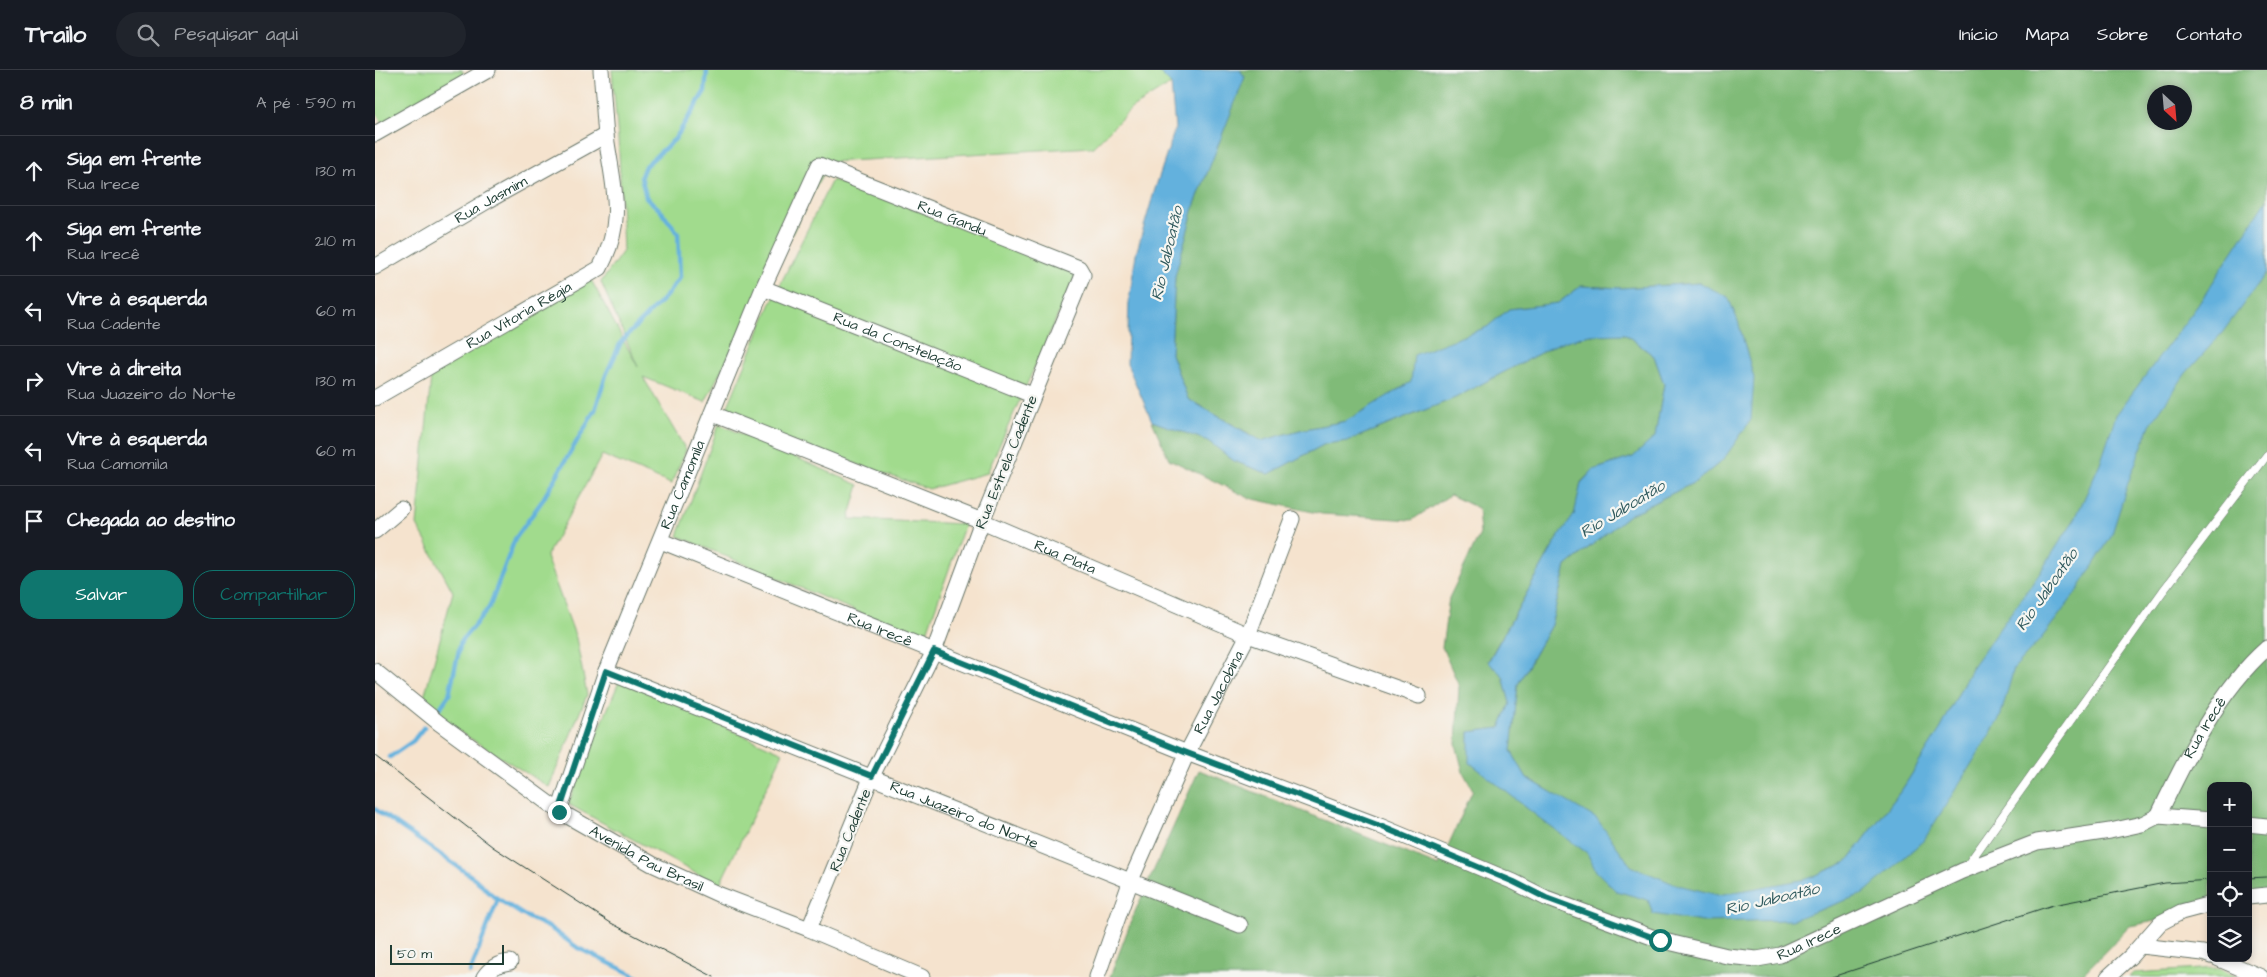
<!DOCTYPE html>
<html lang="pt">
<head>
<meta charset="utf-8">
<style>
	body { margin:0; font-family:"Architects Daughter",sans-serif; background:#20242c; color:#f1f3f6 }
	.controls { position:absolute; right:15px; bottom:15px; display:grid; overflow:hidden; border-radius:10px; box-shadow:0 2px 8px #0003 }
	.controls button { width:45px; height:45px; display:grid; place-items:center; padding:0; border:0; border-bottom:1px solid #363941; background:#171b24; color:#f1f3f6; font:25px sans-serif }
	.compass { position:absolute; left:1772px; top:15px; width:45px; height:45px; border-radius:50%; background:#171b24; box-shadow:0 2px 8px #0003; rotate:154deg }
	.scale { position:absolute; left:15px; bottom:12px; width:114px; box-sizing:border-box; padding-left:5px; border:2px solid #1f3d34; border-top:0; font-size:14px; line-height:18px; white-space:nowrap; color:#1f3d34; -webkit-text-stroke:4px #f6f6f2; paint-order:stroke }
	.stop { position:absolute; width:15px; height:15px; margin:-11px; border:4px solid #0f766e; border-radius:50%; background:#fff }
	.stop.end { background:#0f766e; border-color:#fff; box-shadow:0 1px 5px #0008 }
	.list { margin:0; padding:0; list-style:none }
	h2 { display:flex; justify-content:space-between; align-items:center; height:65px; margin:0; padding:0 20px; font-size:21px }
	h2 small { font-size:16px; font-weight:400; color:#9ea1a6 }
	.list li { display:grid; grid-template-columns:32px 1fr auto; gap:15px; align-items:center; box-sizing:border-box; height:70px; padding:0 20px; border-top:1px solid #363941 }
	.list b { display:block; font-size:19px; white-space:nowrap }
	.list p { margin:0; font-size:16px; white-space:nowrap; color:#9ea1a6 }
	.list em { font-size:16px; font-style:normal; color:#9ea1a6 }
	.actions { display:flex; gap:10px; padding:15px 20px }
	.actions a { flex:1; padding:11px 0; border:1px solid #0f766e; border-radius:20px; text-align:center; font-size:18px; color:#0f766e }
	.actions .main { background:#0f766e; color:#fff }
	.icon { flex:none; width:28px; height:28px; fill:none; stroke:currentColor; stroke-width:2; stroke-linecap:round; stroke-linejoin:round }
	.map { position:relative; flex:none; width:1892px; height:907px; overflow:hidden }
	header { display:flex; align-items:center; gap:30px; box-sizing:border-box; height:70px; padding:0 25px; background:#171b24; border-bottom:1px solid #363941 }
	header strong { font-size:24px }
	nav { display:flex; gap:28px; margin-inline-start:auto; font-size:18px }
	.search { width:350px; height:45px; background:#20242c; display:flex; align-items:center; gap:12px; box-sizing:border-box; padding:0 18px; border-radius:28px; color:#9ea1a6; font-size:19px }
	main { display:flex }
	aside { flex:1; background:#171b24 }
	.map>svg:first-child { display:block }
	.green { fill:#a1db8d; stroke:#608c60 }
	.forest { fill:#80bb78; stroke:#507c56; fill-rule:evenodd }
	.water { fill:#63b1dd; stroke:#417788 }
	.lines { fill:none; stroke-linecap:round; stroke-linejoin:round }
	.stream { stroke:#63b1dd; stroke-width:4.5 }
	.lane-casing { stroke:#6a776a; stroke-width:9 }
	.street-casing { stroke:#6a776a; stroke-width:17 }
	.lane { stroke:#fff; stroke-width:8 }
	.street { stroke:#fff; stroke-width:15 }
	.tram { stroke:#1f3d34; stroke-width:1 }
	.route { stroke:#0f766e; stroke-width:6 }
	.labels { text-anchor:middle; stroke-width:4.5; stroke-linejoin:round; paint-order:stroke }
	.street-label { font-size:15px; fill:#1f3d34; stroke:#f6f6f2 }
	.water-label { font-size:16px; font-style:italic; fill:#305a5e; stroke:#f6f6f2 }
</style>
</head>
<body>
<header>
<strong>Trailo</strong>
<div class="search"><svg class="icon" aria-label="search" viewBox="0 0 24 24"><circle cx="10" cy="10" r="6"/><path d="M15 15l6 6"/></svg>Pesquisar aqui</div>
<nav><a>Início</a><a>Mapa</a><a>Sobre</a><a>Contato</a></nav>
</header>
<main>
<aside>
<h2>8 min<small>A pé · 590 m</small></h2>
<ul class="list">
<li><svg class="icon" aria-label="ahead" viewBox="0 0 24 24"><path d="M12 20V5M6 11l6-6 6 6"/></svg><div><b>Siga em frente</b><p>Rua Irece</p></div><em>130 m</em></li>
<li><svg class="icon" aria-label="ahead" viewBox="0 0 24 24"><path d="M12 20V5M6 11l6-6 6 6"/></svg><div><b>Siga em frente</b><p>Rua Irecê</p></div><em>210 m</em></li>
<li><svg class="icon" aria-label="left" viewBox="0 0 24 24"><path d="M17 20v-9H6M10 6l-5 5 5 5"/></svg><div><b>Vire à esquerda</b><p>Rua Cadente</p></div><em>60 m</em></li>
<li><svg class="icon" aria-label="right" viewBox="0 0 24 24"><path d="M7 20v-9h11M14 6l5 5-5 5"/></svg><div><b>Vire à direita</b><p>Rua Juazeiro do Norte</p></div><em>130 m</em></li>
<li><svg class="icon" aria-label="left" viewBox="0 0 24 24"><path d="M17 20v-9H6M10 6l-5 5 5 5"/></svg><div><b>Vire à esquerda</b><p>Rua Camomila</p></div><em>60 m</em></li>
<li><svg class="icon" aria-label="arrive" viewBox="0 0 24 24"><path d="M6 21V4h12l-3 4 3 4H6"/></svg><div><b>Chegada ao destino</b></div></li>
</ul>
<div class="actions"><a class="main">Salvar</a><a>Compartilhar</a></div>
</aside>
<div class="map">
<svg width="1892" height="907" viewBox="0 0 1892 907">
	<rect width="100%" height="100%" fill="#f6f6f2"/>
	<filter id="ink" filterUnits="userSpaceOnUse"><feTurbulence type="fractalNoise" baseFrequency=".02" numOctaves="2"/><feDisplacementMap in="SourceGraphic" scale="10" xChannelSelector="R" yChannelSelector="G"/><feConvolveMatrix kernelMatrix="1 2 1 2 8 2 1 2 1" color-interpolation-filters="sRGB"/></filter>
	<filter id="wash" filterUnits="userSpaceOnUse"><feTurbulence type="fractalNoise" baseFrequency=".0096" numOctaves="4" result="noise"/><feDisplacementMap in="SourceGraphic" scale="20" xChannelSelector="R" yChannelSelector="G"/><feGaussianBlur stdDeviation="1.12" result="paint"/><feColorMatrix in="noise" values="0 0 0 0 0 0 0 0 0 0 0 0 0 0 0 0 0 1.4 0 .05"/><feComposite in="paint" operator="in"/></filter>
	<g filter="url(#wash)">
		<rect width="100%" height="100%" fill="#f5e3ce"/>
		<!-- green -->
		<path class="green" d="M0,0H87L92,12L11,58L0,41Z
			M237,0H782L796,14L757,38L718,77L454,92L330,332L268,307L311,380L296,414L227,385L171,487L201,568L212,625L174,717L46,638L78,522L42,455L57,296L214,206L263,297L226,212L248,181L244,81Z
			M457,110L704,198L612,403L554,419L348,348L396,233Z
			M344,354L484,415L474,449L590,454L549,570L303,466Z
			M246,607L329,648L408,683L344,816L193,734Z
			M1844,898L1862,907H1754L1758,903Z"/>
		<!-- forest -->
		<path class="forest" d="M865,0H1892V830L1873,833V716H1836V840L1755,856L1705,907H735L758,846L824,700L1064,796L1098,720L1088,702L1081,674L1084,616L1067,577L1074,528L1105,464L1103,438L1075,425L1037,450L947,444L874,428L794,389L777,351L833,371L859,391L894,404L950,374L972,371L1080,328L1184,273L1215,265L1250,264L1279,286L1289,314L1280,368L1258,387L1218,400L1206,412L1200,445L1184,466L1113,591L1128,606L1135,633L1125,658L1094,662L1095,692L1106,701L1176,722L1152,708L1136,681L1143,614L1176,555L1191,496L1254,445L1322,411L1348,390L1325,213L1246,218L1206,216L1183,233L1134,239L1112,257L1080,271L1037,312L997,337L971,351L925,360L887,371L813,329L796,284L800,206L820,134L869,7ZM1780,22H1810V52H1780ZM1598,595L1493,819L1444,804L1472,792L1528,718L1566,659Z"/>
		<!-- water -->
		<path class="water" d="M782,0H865L870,7L820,134L800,206L796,284L813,329L886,371L925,360L971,351L1036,312L1039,285L1112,257L1134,239L1183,233L1206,216L1246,218L1325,213L1353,227L1363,251L1379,308L1376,350L1348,390L1322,411L1254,445L1191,496L1176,555L1143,614L1136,681L1152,708L1222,749L1256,796L1299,814L1343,825L1432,809L1472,792L1528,718L1566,658L1598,595L1662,507L1701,447L1725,393L1741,345L1823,235L1892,129V202L1847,263L1811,303L1775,355L1754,410L1736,467L1701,523L1665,570L1639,598L1625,648L1549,770L1488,824L1417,850L1327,852L1278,844L1273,830L1241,821L1221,801L1212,783L1168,751L1094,692V662L1125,658L1135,633L1128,606L1113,592L1184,466L1199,445L1206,413L1218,400L1258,387L1280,367L1289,314L1279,286L1250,264L1215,265L1184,273L1080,328L972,371L950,374L894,404L859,391L833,371L777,351L752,294L754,230L761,184L780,119L800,59L796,14Z"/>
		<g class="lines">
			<!-- stream -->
			<path class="stream" d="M65,638L74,625L86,571L114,538L140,469L167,431L220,340L231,305L246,272L291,226L305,207L303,163L285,140L271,127L266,106L270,96L300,69L330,21L332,0
				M15,687L38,671L49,657
				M0,739L99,808L117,825L148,845L175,858L203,878L263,907
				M95,902L123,829"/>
		</g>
	</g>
	<g filter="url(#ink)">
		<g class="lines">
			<!-- lane casing -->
			<g class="lane-casing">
				<path id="lane" d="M1591,797L1788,521L1892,385"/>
			</g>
			<!-- street casing -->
			<g class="street-casing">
				<g id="street">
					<path d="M0,64L113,0"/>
					<path id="s1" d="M0,197L114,130L231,65"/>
					<path id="s2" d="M388,218L657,325"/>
					<path id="s3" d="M0,328L225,198C251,148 238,118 231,66C229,44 228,22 226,0"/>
					<path id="s4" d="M338,344L607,451L873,565L1044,626"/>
					<path d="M0,461L26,439"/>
					<path id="s5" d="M286,471L812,683L1005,756L1139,812L1171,828L1285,870L1352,886L1382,889L1405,885L1587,801L1662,772L1735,761L1767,754L1783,746L1836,750"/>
					<path id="s6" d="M0,601L64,653L184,741L277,794L345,825L434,859L547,907"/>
					<path id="s7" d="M231,601L865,855"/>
					<path id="s8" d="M184,741L231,601L388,218L444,95L704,198L708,205L607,451L559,581L497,706L434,859"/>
					<path id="s9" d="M1783,746C1811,688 1843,621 1892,578"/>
					<path d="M1873,754L1892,756"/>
					<path d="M1873,827L1892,825"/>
					<path d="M1766,876L1828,883L1836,886"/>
					<path d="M1842,888L1886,907"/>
					<path d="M109,907C115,898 124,893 135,892"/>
					<path id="s10" d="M722,907L756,810L812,683L873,565L917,449"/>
					<path d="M1733,907L1756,886L1785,853L1806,842L1836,834"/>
				</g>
			</g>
			<!-- lane -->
			<use href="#lane" class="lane"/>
			<!-- street -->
			<use href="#street" class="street"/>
			<!-- tram -->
			<path class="tram" d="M0,686L118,777L236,853L339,907
				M1873,808L1892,807
				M1457,907L1678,835L1790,813L1836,810"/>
		</g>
	</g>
	<g class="lines" filter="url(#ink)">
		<!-- route -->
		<path class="route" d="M184,742L231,601L497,706L559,581L812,683L1005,756L1139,812L1171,828L1285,870"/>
	</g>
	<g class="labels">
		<!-- street labels -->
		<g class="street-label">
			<text dy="5" stroke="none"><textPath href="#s1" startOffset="134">Rua Jasmim</textPath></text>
			<text dy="5" stroke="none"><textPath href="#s8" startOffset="840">Rua Gandu</textPath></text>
			<text dy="5" stroke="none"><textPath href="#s3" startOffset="166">Rua Vitoria Régia</textPath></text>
			<text dy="5" stroke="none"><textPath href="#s2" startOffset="145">Rua da Constelação</textPath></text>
			<text transform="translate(631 392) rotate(-68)" y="5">Rua Estrela Cadente</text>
			<text dy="5" stroke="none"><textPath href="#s8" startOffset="349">Rua Camomila</textPath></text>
			<text dy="5" stroke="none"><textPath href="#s4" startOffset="380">Rua Plata</textPath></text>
			<text dy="5" stroke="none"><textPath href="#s5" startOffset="236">Rua Irecê</textPath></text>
			<text dy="5" stroke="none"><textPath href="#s10" startOffset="310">Rua Jacobina</textPath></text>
			<text dy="5" stroke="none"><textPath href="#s9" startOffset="100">Rua Irecê</textPath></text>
			<text dy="5" stroke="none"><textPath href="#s7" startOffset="386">Rua Juazeiro do Norte</textPath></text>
			<text transform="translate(475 760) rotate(-68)" y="5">Rua Cadente</text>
			<text dy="5" stroke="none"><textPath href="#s6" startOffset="331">Avenida Pau Brasil</textPath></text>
			<text dy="5" stroke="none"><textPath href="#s5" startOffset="1230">Rua Irece</textPath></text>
		</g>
		<!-- water labels -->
		<g class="water-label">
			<text transform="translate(791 183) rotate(-77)" y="6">Rio Jaboatão</text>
			<text transform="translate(1247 438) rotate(-31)" y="6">Rio Jaboatão</text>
			<text transform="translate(1671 519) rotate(-55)" y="6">Rio Jaboatão</text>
			<text transform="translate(1397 828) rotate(-13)" y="6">Rio Jaboatão</text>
		</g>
	</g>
</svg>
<div class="controls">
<button>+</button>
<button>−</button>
<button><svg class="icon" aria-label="locate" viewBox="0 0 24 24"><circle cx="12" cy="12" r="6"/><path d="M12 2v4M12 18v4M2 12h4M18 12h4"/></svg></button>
<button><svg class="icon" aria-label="layers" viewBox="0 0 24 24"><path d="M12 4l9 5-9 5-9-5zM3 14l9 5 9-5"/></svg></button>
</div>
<svg class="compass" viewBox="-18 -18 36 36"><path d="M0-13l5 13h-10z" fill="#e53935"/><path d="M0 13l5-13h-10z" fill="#9ea1a6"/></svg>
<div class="scale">50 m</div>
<div class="stop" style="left:1285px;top:870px"></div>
<div class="stop end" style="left:184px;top:742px"></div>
</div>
</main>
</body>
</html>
